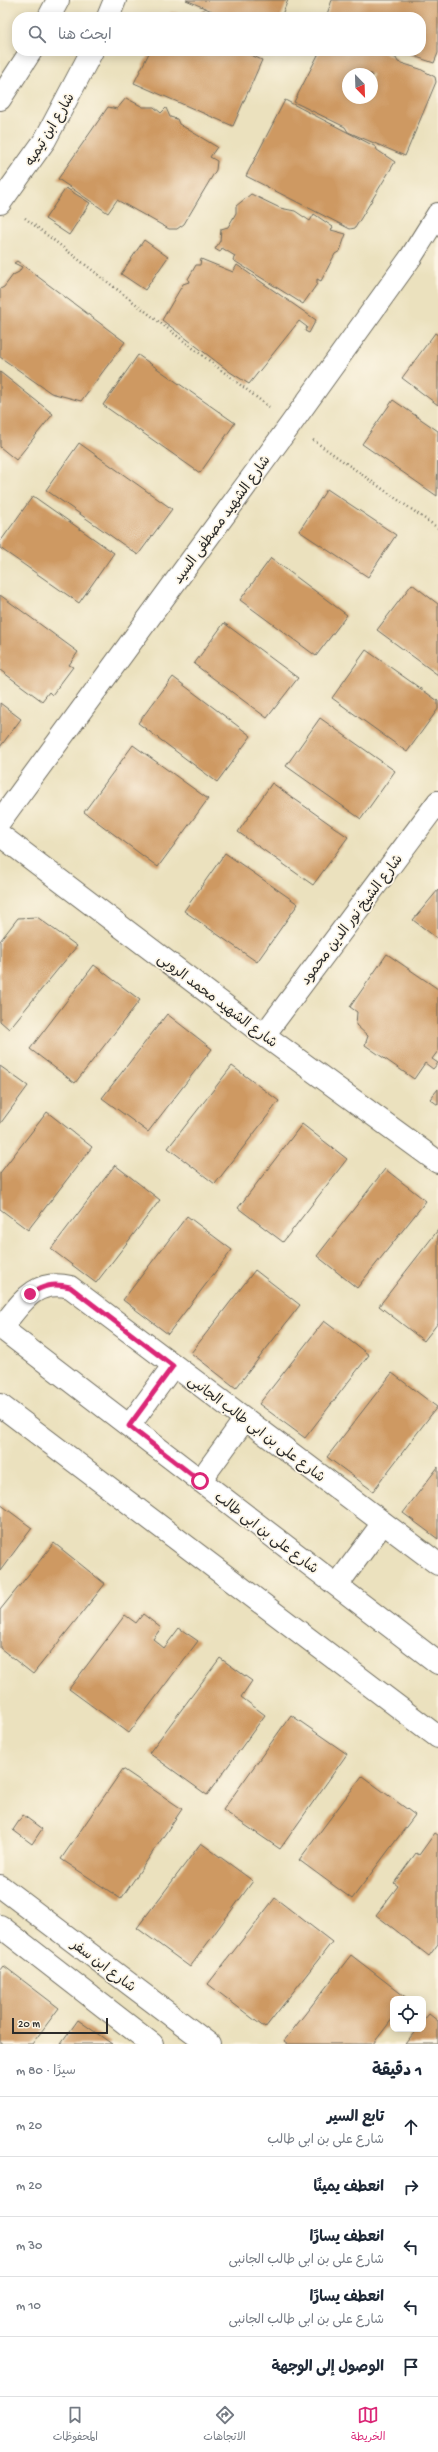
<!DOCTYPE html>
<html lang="ar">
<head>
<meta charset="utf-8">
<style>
	body { margin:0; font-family:"Gochi Hand","Playpen Sans Arabic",sans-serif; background:#f6f6f7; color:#1f2937; direction:rtl }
	.controls { position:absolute; right:12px; bottom:12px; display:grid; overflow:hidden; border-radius:8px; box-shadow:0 2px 10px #0003 }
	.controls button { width:36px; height:36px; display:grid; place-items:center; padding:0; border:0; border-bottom:1px solid #e0e1e3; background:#fff; color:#1f2937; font:20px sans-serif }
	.compass { position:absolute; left:342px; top:68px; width:36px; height:36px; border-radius:50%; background:#fff; box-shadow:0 2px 10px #0003; rotate:157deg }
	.scale { position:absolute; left:12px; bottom:10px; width:96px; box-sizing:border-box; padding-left:4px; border:2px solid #2b2b2b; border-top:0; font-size:11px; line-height:14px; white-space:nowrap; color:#2b2b2b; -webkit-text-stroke:3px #fcf5e5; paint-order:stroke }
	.stop { position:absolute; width:12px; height:12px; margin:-9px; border:3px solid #db2777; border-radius:50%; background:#fff }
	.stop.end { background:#db2777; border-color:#fff; box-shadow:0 1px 4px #0008 }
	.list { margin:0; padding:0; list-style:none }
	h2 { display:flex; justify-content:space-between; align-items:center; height:52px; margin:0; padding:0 16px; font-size:17px }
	h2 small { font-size:13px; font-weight:400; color:#747a83 }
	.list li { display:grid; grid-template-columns:26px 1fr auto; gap:12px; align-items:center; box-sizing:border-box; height:60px; padding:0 16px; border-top:1px solid #e0e1e3 }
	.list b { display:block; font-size:15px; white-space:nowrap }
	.list p { margin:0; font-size:13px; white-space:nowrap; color:#747a83 }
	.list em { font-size:13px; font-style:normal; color:#747a83 }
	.icon { flex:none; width:22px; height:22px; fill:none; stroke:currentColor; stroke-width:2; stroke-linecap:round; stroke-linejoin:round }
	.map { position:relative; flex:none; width:438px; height:2044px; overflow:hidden; direction:ltr }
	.search { position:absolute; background:#fff; box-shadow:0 2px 10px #0003; left:12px; right:12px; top:12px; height:44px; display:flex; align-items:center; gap:10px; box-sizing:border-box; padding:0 14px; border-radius:16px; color:#747a83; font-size:15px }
	.sheet { height:352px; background:#fff }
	nav { display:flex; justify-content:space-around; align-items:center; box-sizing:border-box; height:56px; border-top:1px solid #e0e1e3; background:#fff; font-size:11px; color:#747a83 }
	nav a { display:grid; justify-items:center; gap:2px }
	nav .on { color:#db2777 }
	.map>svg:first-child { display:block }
	.building { fill:#ce9962; fill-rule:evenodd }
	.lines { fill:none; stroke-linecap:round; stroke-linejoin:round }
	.minor-casing { stroke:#6e6b5e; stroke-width:24 }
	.tertiary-casing { stroke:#6e6b5e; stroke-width:24 }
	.secondary-casing { stroke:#6e6b5e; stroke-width:24 }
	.path { stroke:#6e6b5e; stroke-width:2.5; stroke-dasharray:1 3; stroke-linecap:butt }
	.minor { stroke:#fff; stroke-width:22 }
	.tertiary { stroke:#fff; stroke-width:22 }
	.secondary { stroke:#fff; stroke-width:22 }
	.route { stroke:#db2777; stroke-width:5 }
	.labels { text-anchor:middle; stroke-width:3.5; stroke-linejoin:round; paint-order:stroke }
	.street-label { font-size:14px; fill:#2b2b2b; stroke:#fcf5e5 }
</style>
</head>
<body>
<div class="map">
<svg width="438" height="2044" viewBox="0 0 438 2044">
	<rect width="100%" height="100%" fill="#fcf5e5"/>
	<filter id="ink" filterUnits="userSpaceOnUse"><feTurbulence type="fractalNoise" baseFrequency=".025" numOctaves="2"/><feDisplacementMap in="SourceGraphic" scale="8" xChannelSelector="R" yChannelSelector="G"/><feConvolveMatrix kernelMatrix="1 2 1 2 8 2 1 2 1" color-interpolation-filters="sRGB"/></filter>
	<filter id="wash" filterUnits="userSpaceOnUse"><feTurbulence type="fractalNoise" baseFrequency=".012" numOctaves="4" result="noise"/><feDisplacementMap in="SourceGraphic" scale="16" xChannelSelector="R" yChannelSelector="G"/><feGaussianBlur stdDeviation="0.9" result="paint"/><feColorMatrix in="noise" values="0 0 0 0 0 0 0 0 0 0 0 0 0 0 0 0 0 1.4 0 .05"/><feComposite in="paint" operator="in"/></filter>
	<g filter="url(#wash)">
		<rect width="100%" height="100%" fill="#ebe1be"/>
		<g id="blocks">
			<!-- building -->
			<path class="building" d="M186,0H288L281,17H226Z
				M332,0H438V53L434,63L399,51H421V17H326Z
				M203,10L216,17H199Z
				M171,12L198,16V17H168Z
				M150,51H242L262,60L233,126L134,83Z
				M320,51H380L396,58L398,62L420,69L435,77L436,82L405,156L348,132L345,127L294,102ZM348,74H372V98H348Z
				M126,98L143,107H154L161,113L166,108L170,117L177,119L179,124L217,147L210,157L217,161L216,170L184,224L177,229H169L117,200L108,213L58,179L108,107L117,109Z
				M285,100L376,147L377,150L395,162L355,228L350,229L246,176Z
				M66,188L90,203L69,235L45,219Z
				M251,194L280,208L295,211L310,221L314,214L333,227L331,230L346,234L340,251L335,254L321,281L317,279V284L303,304L233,260L235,256L222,248L220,252L215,249L220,241L221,229L228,227L236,213V206Z
				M144,240L168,257L145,290L121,274Z
				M201,259L233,272L237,265L316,320L309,333L305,331L307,327L299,321L249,384L230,372L162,320L183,284L189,282L188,279L196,265H200Z
				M17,261L125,342L81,401L51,393L0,357V289L4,287L13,275L19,272L22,267L14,263Z
				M435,333L438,335V405L402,378Z
				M138,355L235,423L200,473L103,405Z
				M0,372L53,414L16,460L0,447Z
				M393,400L438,431L437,496L362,444Z
				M79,443L172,509L138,555L46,490Z
				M327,489L396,535L368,577L299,531Z
				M33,496L114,553L79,603L0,548V542Z
				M271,558L347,615L316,656L240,600Z
				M412,584L438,604V675L377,630Z
				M0,595L78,652L69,665L73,667L52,695L49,692L42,701L0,670Z
				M224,623L298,678L267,718L194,664Z
				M366,650L438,701V709L407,752L332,698Z
				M173,677L251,736L217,782L138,723Z
				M0,703L21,719L0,747Z
				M320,718L395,771L361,819L286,766Z
				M133,745L208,799L158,867L84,812Z
				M272,783L348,837L313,885L238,832Z
				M225,853L298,904L257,962L184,911Z
				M438,890V939L413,920Z
				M37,917L77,946L9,1029L0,1021V941L18,918Z
				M387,954L438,989V1051L432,1059L438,1063L433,1069L425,1063L414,1079L365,1045L368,1036L356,1025L357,1012L350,1007Z
				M94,965L140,1000L75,1083L30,1049Z
				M167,1014L212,1049L148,1132L102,1098Z
				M0,1066L28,1086L0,1124Z
				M232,1066L279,1101L215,1184L168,1148Z
				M438,1089V1105L430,1099Z
				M47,1112L92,1147L28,1230L0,1209V1173Z
				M302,1124L347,1159L283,1242L238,1208Z
				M115,1165L160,1200L96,1283L51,1249Z
				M385,1169L426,1201L357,1288L317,1256Z
				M187,1216L232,1250L168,1334L123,1300Z
				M438,1230V1323L424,1341L379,1306Z
				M255,1270L300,1305L236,1388L191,1353Z
				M324,1321L369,1355L305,1438L259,1404Z
				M392,1373L437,1407L373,1491L327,1457Z
				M438,1467V1539L403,1513Z
				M0,1504L32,1528L0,1571Z
				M54,1543L105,1584L33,1674L0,1648V1610Z
				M143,1614L161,1628L153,1639L164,1648L179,1628L198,1641L129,1733L69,1689L125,1615L136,1623Z
				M220,1658L252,1681L241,1697L265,1715L207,1795L149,1753Z
				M291,1715L347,1754L280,1849L223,1810Z
				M123,1769L182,1809L121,1899L61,1859Z
				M362,1776L415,1815L352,1899L299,1860Z
				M23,1815L42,1829L32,1844L13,1830Z
				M435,1833L438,1835V1944L429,1956L376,1915L398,1886L394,1883L416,1853L419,1855Z
				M201,1843L253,1881L190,1967L137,1928Z
				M275,1898L332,1942L265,2028L208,1984Z
				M351,1955L408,1999H393V2018L373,2044H288L284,2041Z
				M4,1966L59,2008L32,2044H0V1971Z
				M429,2014L438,2021V2044H405L417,2029H423V2021Z
				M78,2020L112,2044H61Z"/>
		</g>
	</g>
	<g filter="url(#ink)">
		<use href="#blocks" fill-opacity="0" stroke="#6e6b5e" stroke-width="1"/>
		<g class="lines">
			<!-- minor casing -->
			<g class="minor-casing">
				<path id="minor" d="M0,821L291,424L411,257L438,214
					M0,835L264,1035L438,1162
					M264,1035L438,802
					M1,1328C21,1304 34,1278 70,1287L438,1564
					M0,1886L209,2044
					M0,1926L152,2044"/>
			</g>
			<!-- tertiary casing -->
			<g class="tertiary-casing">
				<path id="tertiary" d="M49,17L58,0
					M108,17L115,0
					M0,99L31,51
					M0,203L45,140L92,51"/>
			</g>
			<!-- secondary casing -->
			<g class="secondary-casing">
				<path id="secondary" d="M0,1327L438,1663
					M0,1405L438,1737
					M129,1426L173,1366
					M200,1481L245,1419
					M337,1585L383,1523"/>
			</g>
			<!-- path -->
			<path class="path" d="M25,218L269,407
				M313,440L438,528"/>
			<!-- minor -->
			<use href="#minor" class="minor"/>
			<!-- tertiary -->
			<use href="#tertiary" class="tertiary"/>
			<!-- secondary -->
			<use href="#secondary" class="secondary"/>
		</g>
	</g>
	<g class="lines" filter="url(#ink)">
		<!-- route -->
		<path class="route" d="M30,1294C44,1285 53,1283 70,1287L173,1366L129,1426L200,1481"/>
	</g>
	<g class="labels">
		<!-- street labels -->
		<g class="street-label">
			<text transform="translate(49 129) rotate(-59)" y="5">شارع ابن تيميه</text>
			<text transform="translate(221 519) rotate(-54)" y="5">شارع الشهيد مصطفى السيد</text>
			<text transform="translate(351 919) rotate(-53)" y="5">شارع الشيخ نور الدين محمود</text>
			<text transform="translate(218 1000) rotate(37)" y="5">شارع الشهيد محمد الروبى</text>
			<text transform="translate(257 1428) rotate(37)" y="5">شارع على بن ابى طالب الجانبى</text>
			<text transform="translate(267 1532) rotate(37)" y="5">شارع على بن ابى طالب</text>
			<text transform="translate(104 1965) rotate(37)" y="5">شارع ابن سفر</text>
		</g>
	</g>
</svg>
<div class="controls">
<button><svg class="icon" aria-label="locate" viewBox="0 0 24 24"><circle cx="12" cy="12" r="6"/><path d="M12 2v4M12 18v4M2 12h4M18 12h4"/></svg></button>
</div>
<svg class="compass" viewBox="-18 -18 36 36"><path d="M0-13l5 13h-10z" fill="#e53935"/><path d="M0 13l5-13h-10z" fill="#747a83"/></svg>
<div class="scale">20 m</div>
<div class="stop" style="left:200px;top:1481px"></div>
<div class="stop end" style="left:30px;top:1294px"></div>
<div class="search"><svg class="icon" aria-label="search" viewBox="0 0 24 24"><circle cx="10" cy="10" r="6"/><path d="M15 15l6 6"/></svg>ابحث هنا</div>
</div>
<section class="sheet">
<h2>1 دقيقة<small>سيرًا · 80 m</small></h2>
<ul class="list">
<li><svg class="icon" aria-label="ahead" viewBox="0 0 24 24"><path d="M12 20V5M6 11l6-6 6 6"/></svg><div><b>تابع السير</b><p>شارع على بن ابى طالب</p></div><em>20 m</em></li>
<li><svg class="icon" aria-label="right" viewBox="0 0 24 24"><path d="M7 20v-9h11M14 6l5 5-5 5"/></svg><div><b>انعطف يمينًا</b></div><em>20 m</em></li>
<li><svg class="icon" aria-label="left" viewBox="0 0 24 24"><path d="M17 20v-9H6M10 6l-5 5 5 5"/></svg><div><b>انعطف يسارًا</b><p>شارع على بن ابى طالب الجانبى</p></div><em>30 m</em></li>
<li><svg class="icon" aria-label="left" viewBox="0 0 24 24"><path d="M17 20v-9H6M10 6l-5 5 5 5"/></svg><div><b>انعطف يسارًا</b><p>شارع على بن ابى طالب الجانبى</p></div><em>10 m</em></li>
<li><svg class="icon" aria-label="arrive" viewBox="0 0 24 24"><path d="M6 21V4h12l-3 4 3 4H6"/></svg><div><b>الوصول إلى الوجهة</b></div></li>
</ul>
</section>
<nav>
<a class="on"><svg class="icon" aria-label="map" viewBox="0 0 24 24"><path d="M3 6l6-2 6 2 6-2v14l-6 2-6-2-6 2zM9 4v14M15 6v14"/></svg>الخريطة</a>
<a><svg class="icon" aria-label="directions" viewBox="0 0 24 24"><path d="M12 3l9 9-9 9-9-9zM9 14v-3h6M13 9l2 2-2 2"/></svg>الاتجاهات</a>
<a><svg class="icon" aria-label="saved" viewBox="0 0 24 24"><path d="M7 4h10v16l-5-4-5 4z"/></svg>المحفوظات</a>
</nav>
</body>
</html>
